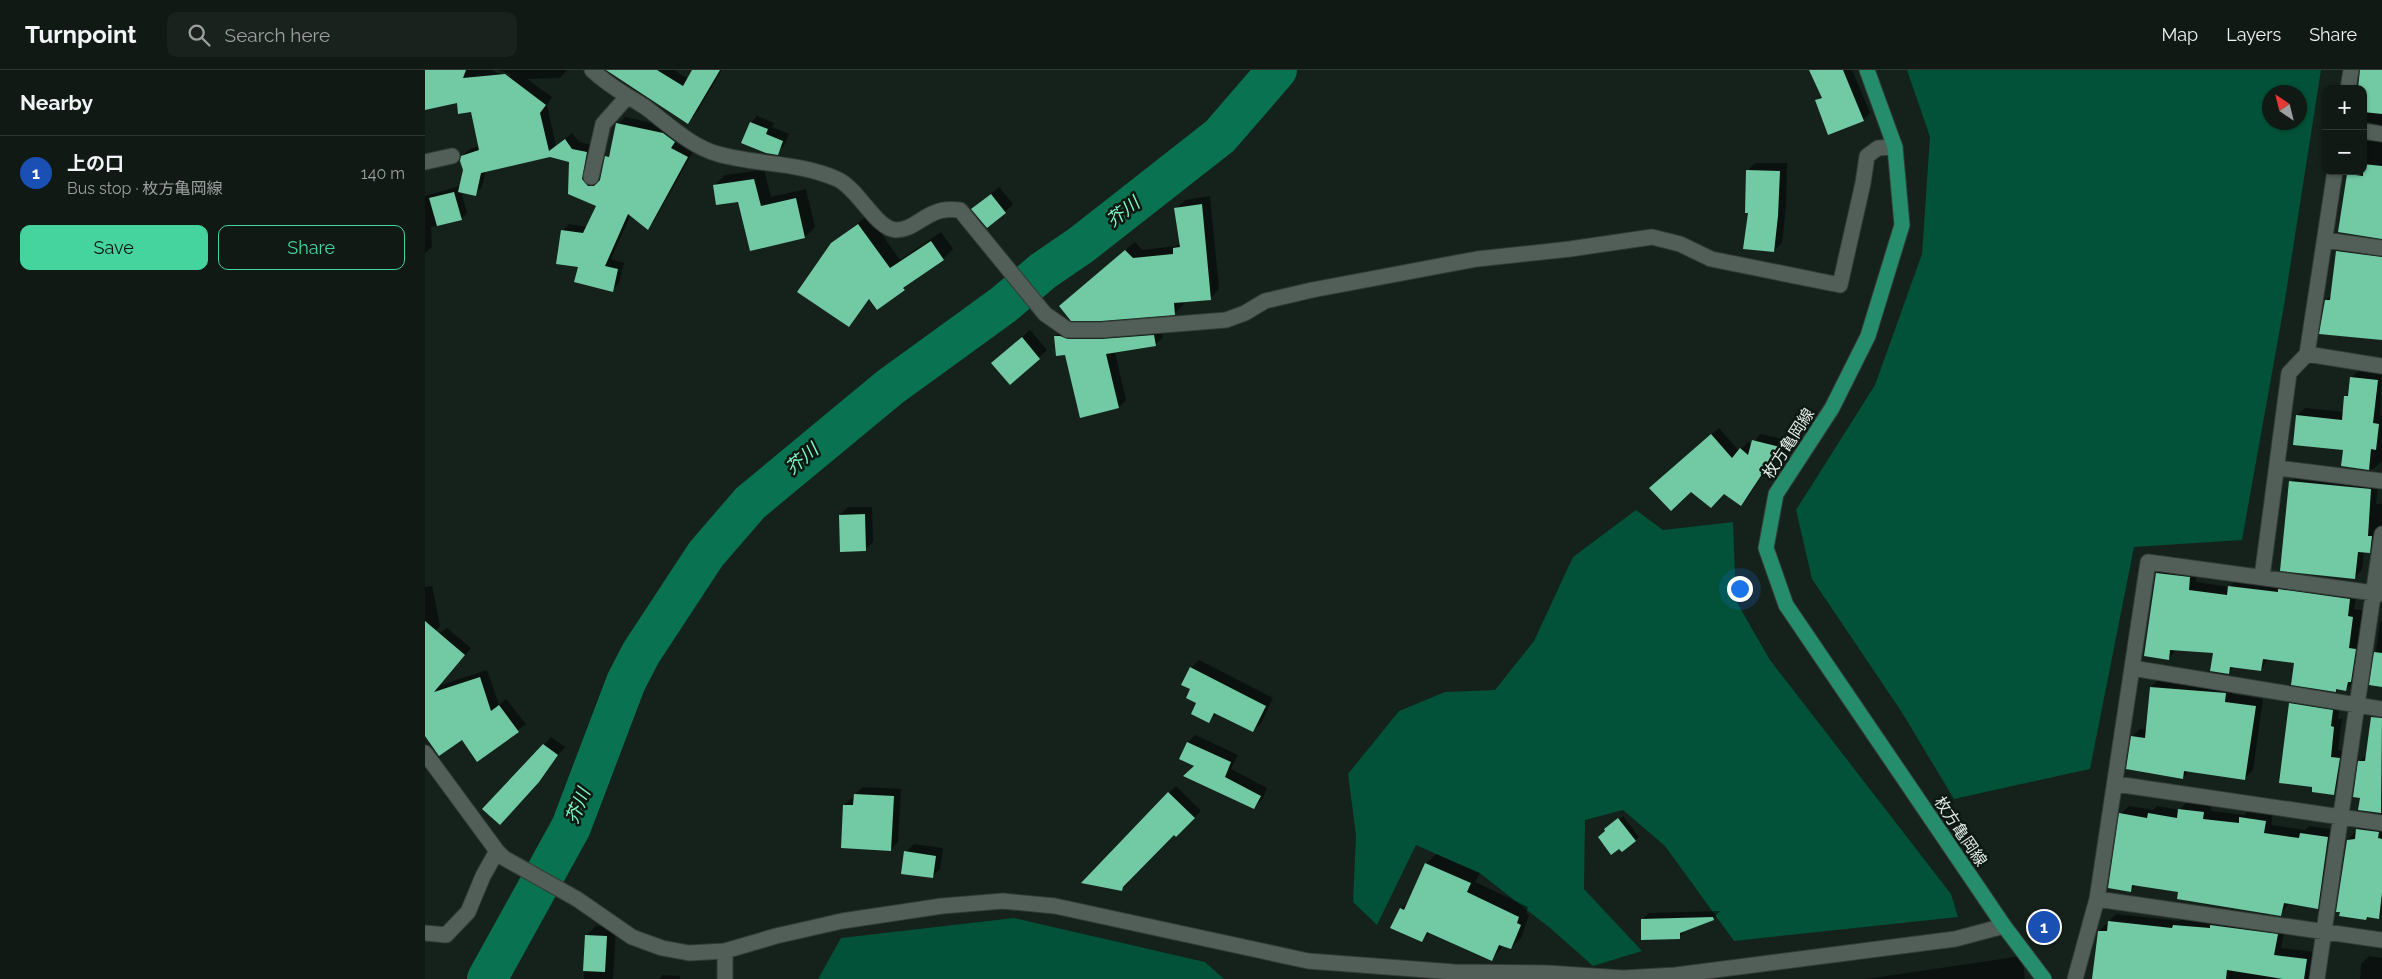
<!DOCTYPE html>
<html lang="en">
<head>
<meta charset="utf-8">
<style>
	body { margin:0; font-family:Raleway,"Noto Sans JP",sans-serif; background:#19221d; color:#f1f3f6 }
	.controls { position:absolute; right:15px; top:15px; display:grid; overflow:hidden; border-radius:10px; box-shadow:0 1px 4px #0004 }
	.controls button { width:45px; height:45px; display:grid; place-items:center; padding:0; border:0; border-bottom:1px solid #303834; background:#101914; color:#f1f3f6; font:25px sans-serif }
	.compass { position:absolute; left:1837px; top:15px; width:45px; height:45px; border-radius:50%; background:#101914; box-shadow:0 1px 4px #0004; rotate:325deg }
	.you { position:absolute; left:1314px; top:518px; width:18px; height:18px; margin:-12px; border:4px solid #fff; border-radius:50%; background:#1a73e8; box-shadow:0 0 0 8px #1a73e833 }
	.badge { display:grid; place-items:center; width:32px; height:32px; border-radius:50%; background:#46d49e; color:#fff; font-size:16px; font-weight:700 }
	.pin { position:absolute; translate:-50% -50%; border:2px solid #fff; box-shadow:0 1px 5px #0006 }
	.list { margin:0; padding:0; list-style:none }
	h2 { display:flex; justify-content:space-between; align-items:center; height:65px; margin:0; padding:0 20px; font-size:21px }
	h2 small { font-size:16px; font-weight:400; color:#9ca0a0 }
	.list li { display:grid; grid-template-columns:32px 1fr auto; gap:15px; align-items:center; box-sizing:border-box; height:75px; padding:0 20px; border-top:1px solid #303834 }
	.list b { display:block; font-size:19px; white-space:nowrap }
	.list p { margin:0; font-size:16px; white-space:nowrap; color:#9ca0a0 }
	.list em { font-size:16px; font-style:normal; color:#9ca0a0 }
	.actions { display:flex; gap:10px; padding:15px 20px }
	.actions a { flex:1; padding:11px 0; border:1px solid #46d49e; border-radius:10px; text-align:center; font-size:18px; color:#46d49e }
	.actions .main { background:#46d49e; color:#111 }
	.icon { flex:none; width:28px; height:28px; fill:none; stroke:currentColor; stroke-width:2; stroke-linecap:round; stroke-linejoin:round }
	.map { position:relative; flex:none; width:1957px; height:909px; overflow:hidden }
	header { display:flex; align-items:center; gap:30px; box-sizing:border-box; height:70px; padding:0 25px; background:#101914; border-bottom:1px solid #303834 }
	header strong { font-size:24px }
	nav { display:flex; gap:28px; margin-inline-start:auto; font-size:18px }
	.search { width:350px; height:45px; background:#19221d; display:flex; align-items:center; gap:12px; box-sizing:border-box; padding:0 18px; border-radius:10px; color:#9ca0a0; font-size:19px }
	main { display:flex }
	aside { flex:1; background:#101914 }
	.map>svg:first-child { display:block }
	.forest { fill:#015238; fill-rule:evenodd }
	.shadow { fill:#0007 }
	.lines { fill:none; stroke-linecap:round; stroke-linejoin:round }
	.river { stroke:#097351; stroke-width:40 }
	.building { fill:#71caa3 }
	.minor-casing { stroke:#343c38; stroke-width:17 }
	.primary-casing { stroke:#343c38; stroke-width:17 }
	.minor { stroke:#515f58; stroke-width:15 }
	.primary { stroke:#258d6c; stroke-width:15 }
	.labels { text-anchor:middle; stroke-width:5; stroke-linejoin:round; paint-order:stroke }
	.street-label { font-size:16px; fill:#e3ebe7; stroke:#0c1812 }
	.water-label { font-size:18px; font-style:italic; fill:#80fac6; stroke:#0c1812 }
</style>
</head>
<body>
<header>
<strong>Turnpoint</strong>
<div class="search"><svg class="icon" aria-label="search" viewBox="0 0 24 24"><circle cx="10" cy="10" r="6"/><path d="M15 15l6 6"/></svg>Search here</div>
<nav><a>Map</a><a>Layers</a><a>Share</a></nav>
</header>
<main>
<aside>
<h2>Nearby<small></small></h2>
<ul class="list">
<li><span class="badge" style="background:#1a4fb4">1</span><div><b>上の口</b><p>Bus stop · 枚方亀岡線</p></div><em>140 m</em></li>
</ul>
<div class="actions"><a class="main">Save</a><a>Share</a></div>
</aside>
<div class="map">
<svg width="1957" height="909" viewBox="0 0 1957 909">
	<rect width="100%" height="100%" fill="#15211b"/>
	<!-- forest -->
	<path class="forest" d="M1482,0H1896L1859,236L1817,470L1709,477L1665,699L1529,729L1476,641L1387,509L1371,440L1450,315L1497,184L1505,67ZM1844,22H1874V52H1844Z
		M1211,440L1238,460L1308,452L1311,531L1345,590L1526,824L1533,847L1309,871L1240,776L1198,740L1160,750L1159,819L1217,881L1168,896L1125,858L1056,804L991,775L952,855L928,832L931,765L923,704L974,641L1020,622L1070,620L1109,571L1148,487Z
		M589,848L780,892L799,909H393L416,868Z"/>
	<!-- shadow -->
	<path class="shadow" d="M0,0H66L84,7L85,4L73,0H142L135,8L102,9L127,27L122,35L131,76L147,63L154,72L168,75L172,110L176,109L181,87L186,82L193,54L200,47L245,57L269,80L229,151L222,158L206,144L186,189L199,193L194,213L187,220L155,196L137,161L144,154L163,157L172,136L145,91L125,86L61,100L57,117L50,124L36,121L42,143L36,149L6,157L7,177L0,183V126L35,116L39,100L37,86L45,79L54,76L47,41L33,32L0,38Z
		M184,0H249L263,9L269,0H297L270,45L263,52Z
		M1390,0H1427L1445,43L1438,50L1392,30L1397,25Z
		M1936,0H1957V55L1938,51Z
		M332,46L349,53L347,57L364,64L359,76L352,83L326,53Z
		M1938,57L1957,64V167L1915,161L1924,101H1938Z
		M1330,93H1362L1361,137L1357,173L1349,181L1324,142L1322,101Z
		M339,100L346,127L381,119L390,157L380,167L290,115L300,105Z
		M574,117L588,134L580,142L548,139Z
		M785,126L794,219L785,228L758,231L759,234L750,243L644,228L710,172L717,180L751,176L756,172L751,139L760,130Z
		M443,145L475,190L516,162L528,179L518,189L452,239L445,229L424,256L406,174Z
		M1920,174L1957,179V268L1901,230L1907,225L1912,182Z
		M736,258L738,267L730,275L690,282L701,330L694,337L641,284L630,267L638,259Z
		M605,260L622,280L585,313L576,285Z
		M1934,300L1957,302L1955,346H1957V391L1948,399L1918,395L1919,378L1872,345L1880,338L1919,342L1920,327L1925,322L1926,308Z
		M1294,358L1314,381L1323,372L1327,375L1335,364L1361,370L1323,427L1316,434L1299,422L1266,420L1233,411Z
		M1873,404L1953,412L1951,434H1957V454L1952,474L1944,482H1939L1937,500L1929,508L1857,500L1866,412Z
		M423,437H447L448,472L440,480L415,445Z
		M1740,496L1772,500L1771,512L1804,517L1812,509L1932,522L1929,539L1942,541L1928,612L1921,620L1912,618L1910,621L1870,592L1844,588L1836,599L1810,596L1803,603L1789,582L1752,579L1744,588L1732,503Z
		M7,516L15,556L9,562L0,564V517Z
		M1957,550V616L1946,614L1955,552Z
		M22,558L46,578L13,616L62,600L74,635L81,629L101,654L53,690L38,668L0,664V573Z
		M774,590L848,628L836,653L828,661L792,643L784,651L767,619L766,598Z
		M1734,609L1809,615L1807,624L1838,629L1828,700L1820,708L1765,700L1758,708L1707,667L1715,659L1722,660L1726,617Z
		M1873,626L1915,633L1913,649H1917L1913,680L1922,681L1917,715L1909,723L1865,634Z
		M1954,643H1957V740L1955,742L1936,727L1935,691L1942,684L1946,650Z
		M770,665L813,685L806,699L842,718L837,730L829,737L771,696L763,673Z
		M126,667L140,677L82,745L119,675Z
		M751,716L776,741L751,765L749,763L704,809V813L697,819L686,781Z
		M438,717L476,719L473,772L465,780L419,735L427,728H430V724Z
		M1762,732L1786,734V741L1819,745L1824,740L1848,743L1846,755L1880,760L1884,756L1910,760L1900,830L1892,838L1864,833L1855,845L1754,821L1711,815L1705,821L1696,744L1704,736L1728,740L1732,736L1754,740Z
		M1198,746L1214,767L1197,781L1178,764Z
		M1940,751L1957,754V844L1954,848L1944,846L1941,849L1923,770Z
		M489,774L518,778L515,799L507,807L481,782Z
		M1011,784L1055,803L1050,812L1103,837L1101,843L1104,845L1096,868L1086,878L1079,875L1067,889L1005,862L997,871L976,839L985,830L1001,794Z
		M1295,841L1288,849L1261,859L1254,868L1217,850L1224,843Z
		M1691,844L1754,851L1757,848L1860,857L1856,878L1889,882L1885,909H1668L1674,861Z
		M171,856L191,857L188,909H159L161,866Z
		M1597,886L1600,909H1441Z
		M1944,886L1957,888V909H1935L1936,894Z
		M238,905L255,906V909H219H234Z"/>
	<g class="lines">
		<!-- river -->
		<path class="river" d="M62,909L146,757L201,612L216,583L281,484L325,433L465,317L578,235L618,201L656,175L795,66L852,0"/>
	</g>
	<!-- building -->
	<path class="building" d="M0,0H41L38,8L80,4L121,35L115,43L124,81L140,69L147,79L162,82L157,109L163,116H169L175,110L180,86L184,87L191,53L238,63L250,72L246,78L263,87L223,160L203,144L180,196L193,199L188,222L149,212L153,197L131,194L136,160L158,163L171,136L143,124L144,92L125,87L56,103L51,126L33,122L38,100L35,91L36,86L54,80L46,42L33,44L32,33L0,40Z
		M181,0H232L258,16L267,0H295L263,54Z
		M1384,0H1418L1439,51L1403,65L1390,30L1397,28Z
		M1935,0H1957V44L1938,42V19H1933Z
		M325,52L343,59L341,64L358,71L353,85L341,83L316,73Z
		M1938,94L1957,96V169L1913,162L1922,104L1938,106Z
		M1321,100L1355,101L1353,146L1349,182L1318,179L1323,143H1320Z
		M329,109L336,136L371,128L380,168L325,181L313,132L291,135L288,115Z
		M29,122L37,150L12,156L4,128Z
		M566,124L581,143L562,158L546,139Z
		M777,134L786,230L749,233L750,245L676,251H646L634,236L700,180L708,188L748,184V178L755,177L749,138Z
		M433,154L465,198L506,171L519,190L478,218L480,220L452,240L444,229L424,257L372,222L406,173Z
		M1911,181L1957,187V270L1894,264L1900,230H1905Z
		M729,265L731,276L681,284L694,338L655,348L640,285L631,286L629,266H635L643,269H676Z
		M597,267L615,289L585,315L566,293Z
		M1925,307L1953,310L1948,353L1954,354L1951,380L1946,379L1944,400L1916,396L1918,380L1868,375L1871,345L1917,350L1919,326H1923Z
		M1286,364L1307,388L1315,378L1323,385L1327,370L1355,377L1316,436L1299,424L1286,438L1266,422L1246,441L1224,418Z
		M1864,411L1946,419L1943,466H1947L1945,483L1933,482L1930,509L1855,501Z
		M440,444L441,481L415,482L414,445Z
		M1731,503L1765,507L1764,520L1802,525L1803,516L1853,522V519L1925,529L1923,546L1928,547L1924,578L1931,579L1926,612H1923L1921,621L1911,619V622L1866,615L1869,593L1838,589L1836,601L1805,597L1804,604L1785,601L1788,583L1745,580L1744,590L1719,586Z
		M0,551L40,585L9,622L55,607L66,641L74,635L94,662L52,692L37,670L14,686L0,666Z
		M1949,582L1957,583V617L1944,615Z
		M765,597L841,636L828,662L789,643L784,653L766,644L771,633L761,628L765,619L756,615Z
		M1725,617L1801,623L1800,632L1831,636L1820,710L1759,701L1758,709L1701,699L1706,666L1720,668Z
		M1864,633L1908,640L1906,656L1909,657L1906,687L1915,688L1909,725L1887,722V717L1854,713Z
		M1946,647L1957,648L1956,743L1933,740L1935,728L1928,727L1933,691H1940Z
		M762,672L806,692L800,707L836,726L829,739L758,706L769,696L754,689Z
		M118,674L133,685L114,712L75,755L57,739Z
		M743,722L770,748L751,767L749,765L698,817L697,821L656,813Z
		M429,724L469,726L466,781L416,778L418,735H428Z
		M1753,739L1779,742L1778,749L1814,753V747L1841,751L1839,763L1874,768L1875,763L1903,767L1893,839L1859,833L1856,846L1752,829L1753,822L1707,815L1706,822L1683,818L1694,743L1722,748L1723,743L1752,748Z
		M1193,748L1211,771L1197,782L1194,779L1186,785L1173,767L1180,761L1179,759Z
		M1931,759L1954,762L1953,768L1957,769V823L1954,849L1942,847L1941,850L1914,846L1915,842H1911L1922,770L1930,769Z
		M479,781L511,786L508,808L476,804Z
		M1000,793L1046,813L1042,822L1094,847L1092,853L1096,855L1086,879L1074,875L1067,891L1002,862L997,872L965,858L975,838L979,840Z
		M1288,847L1289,850L1255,863V869L1216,870V849Z
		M1683,851L1747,858L1748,855L1785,858V855L1853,864L1849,885L1882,889L1879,909H1858L1802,900L1801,909H1667L1673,861H1682Z
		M160,865L182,866L180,902L158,901Z"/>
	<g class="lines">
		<!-- minor casing -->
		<g class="minor-casing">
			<path id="minor" d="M167,0C185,17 200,24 220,37C243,54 265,76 293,84C332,95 374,92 412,109C433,118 451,159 471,160C486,160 496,148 509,143C517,139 526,139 535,140L620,244L643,260H676L801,250L820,243L840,231L887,220L1052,189L1145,179L1227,167L1255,174L1286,189L1415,215L1438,113L1442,86L1453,78L1470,77
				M1923,19L1926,0
				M1938,61L1957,64
				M0,92L27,86
				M166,107L178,54L202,27
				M1900,170L1957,178
				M1882,284L1957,296
				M1853,398L1957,411
				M1837,507L1864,303L1882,284L1910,101
				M1707,598L1957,639
				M0,683L72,781L79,788L152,829L207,867L237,878L264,883L300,881L351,866L417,851L517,836L578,831L630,836L883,891L1029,902L1122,903L1198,908L1251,905L1530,869L1579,856
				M1691,714L1957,753
				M1672,829L1957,870
				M0,863L21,865L43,842L58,806L72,781
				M300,881V909
				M1650,909L1672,829L1723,492L1957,524
				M1892,909L1957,464"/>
		</g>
		<!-- primary casing -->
		<g class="primary-casing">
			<path id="primary" d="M1442,0L1470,77L1477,155L1443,266L1407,338L1351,424L1341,478L1361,535L1579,856L1619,909"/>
		</g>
		<!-- minor -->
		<use href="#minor" class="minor"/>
		<!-- primary -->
		<use href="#primary" class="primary"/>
	</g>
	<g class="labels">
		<!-- street labels -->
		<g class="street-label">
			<text transform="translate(1363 373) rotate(-57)" y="6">枚方亀岡線</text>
			<text transform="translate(1536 761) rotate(56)" y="6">枚方亀岡線</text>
		</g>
		<!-- water labels -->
		<g class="water-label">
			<text transform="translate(698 142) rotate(-38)" y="6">芥川</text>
			<text transform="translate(377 389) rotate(-40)" y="6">芥川</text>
			<text transform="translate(153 736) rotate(-68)" y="6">芥川</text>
		</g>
	</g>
</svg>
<div class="controls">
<button>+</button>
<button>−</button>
</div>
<svg class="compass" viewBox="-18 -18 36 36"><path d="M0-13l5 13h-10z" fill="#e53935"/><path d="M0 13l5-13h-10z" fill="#9ca0a0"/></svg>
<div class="you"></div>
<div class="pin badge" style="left:1619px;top:857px;background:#1a4fb4">1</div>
</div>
</main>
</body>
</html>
